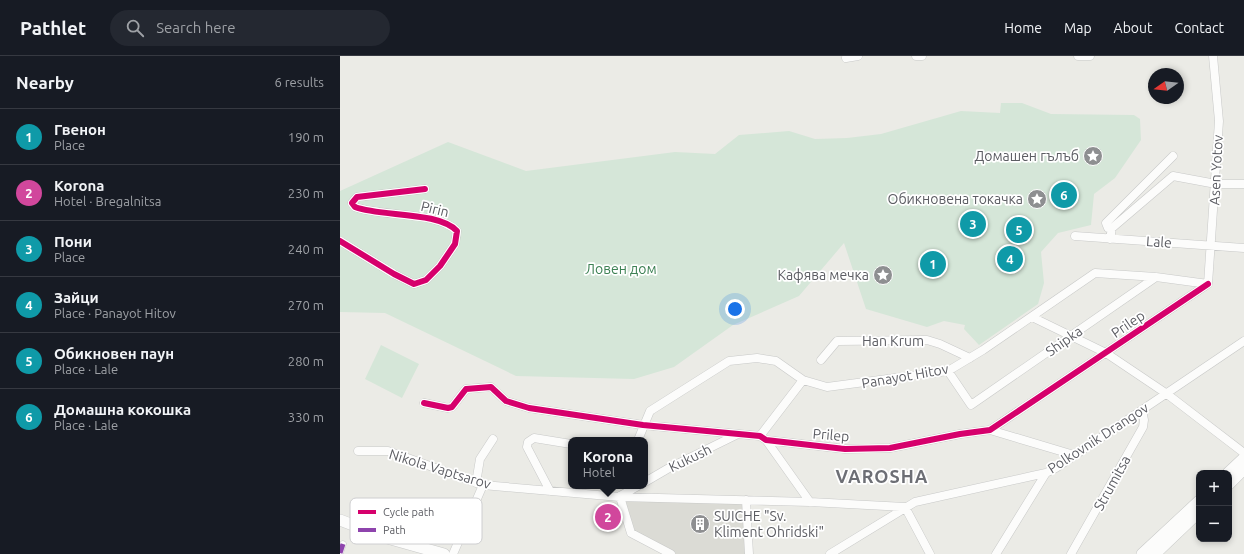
<!DOCTYPE html>
<html lang="en">
<head>
<meta charset="utf-8">
<style>
	body { margin:0; font-family:Ubuntu,sans-serif; background:#242831; color:#f1f3f6 }
	.controls { position:absolute; right:12px; bottom:12px; display:grid; overflow:hidden; border-radius:8px; box-shadow:0 2px 6px #0003 }
	.controls button { width:36px; height:36px; display:grid; place-items:center; padding:0; border:0; border-bottom:1px solid #363941; background:#171b24; color:#f1f3f6; font:20px sans-serif }
	.compass { position:absolute; left:808px; top:12px; width:36px; height:36px; border-radius:50%; background:#171b24; box-shadow:0 2px 6px #0003; rotate:256deg }
	.you { position:absolute; left:395px; top:253px; width:14px; height:14px; margin:-10px; border:3px solid #fff; border-radius:50%; background:#1a73e8; box-shadow:0 0 0 6px #1a73e833 }
	.badge { display:grid; place-items:center; width:26px; height:26px; border-radius:50%; background:#ea580c; color:#fff; font-size:13px; font-weight:700 }
	.pin { position:absolute; translate:-50% -50%; border:2px solid #fff; box-shadow:0 1px 4px #0006 }
	.popup { position:absolute; left:228px; top:381px; width:80px; height:52px; box-sizing:border-box; display:grid; place-content:center; border-radius:8px; background:#171b24; filter:drop-shadow(0 1px 3px #0005); font-size:13px; white-space:nowrap; color:#9ea1a6 }
	.popup b { font-size:15px; color:#f1f3f6 }
	.popup::after { content:''; position:absolute; left:50%; top:100%; margin-left:-8px; border:8px solid transparent; border-top-color:#171b24 }
	.list { margin:0; padding:0; list-style:none }
	h2 { display:flex; justify-content:space-between; align-items:center; height:52px; margin:0; padding:0 16px; font-size:17px }
	h2 small { font-size:13px; font-weight:400; color:#9ea1a6 }
	.list li { display:grid; grid-template-columns:26px 1fr auto; gap:12px; align-items:center; box-sizing:border-box; height:56px; padding:0 16px; border-top:1px solid #363941 }
	.list b { display:block; font-size:15px; white-space:nowrap }
	.list p { margin:0; font-size:13px; white-space:nowrap; color:#9ea1a6 }
	.list em { font-size:13px; font-style:normal; color:#9ea1a6 }
	.icon { flex:none; width:22px; height:22px; fill:none; stroke:currentColor; stroke-width:2; stroke-linecap:round; stroke-linejoin:round }
	.map { position:relative; flex:none; width:904px; height:498px; overflow:hidden }
	header { display:flex; align-items:center; gap:24px; box-sizing:border-box; height:56px; padding:0 20px; background:#171b24; border-bottom:1px solid #363941 }
	header strong { font-size:19px }
	nav { display:flex; gap:22px; margin-inline-start:auto; font-size:14px }
	.search { width:280px; height:36px; background:#242831; display:flex; align-items:center; gap:10px; box-sizing:border-box; padding:0 14px; border-radius:22px; color:#9ea1a6; font-size:15px }
	main { display:flex }
	aside { flex:1; background:#171b24 }
	.map>svg:first-child { display:block }
	.education { fill:#dbdbd5 }
	.green { fill:#d5e6d8 }
	.lines { fill:none; stroke-linecap:round; stroke-linejoin:round }
	.pedestrian-casing { stroke:#c8c9c8; stroke-width:7 }
	.minor-casing { stroke:#c8c9c8; stroke-width:9 }
	.tertiary-casing { stroke:#c8c9c8; stroke-width:12 }
	.pedestrian { stroke:#fcfcfb; stroke-width:6 }
	.minor { stroke:#fcfcfb; stroke-width:8 }
	.tertiary { stroke:#fcfcfb; stroke-width:11 }
	.quiet { stroke:#8e44ad; stroke-width:5; stroke-dasharray:10 5; stroke-linecap:butt }
	.cycleway-casing { stroke:#fff; stroke-width:8 }
	.cycleway { stroke:#d6006c; stroke-width:6 }
	.labels { text-anchor:middle; stroke-width:3.5; stroke-linejoin:round; paint-order:stroke }
	.poi-label { font-size:14px; fill:#5c5d63; stroke:#fff; text-anchor:end }
	.street-label { font-size:14px; fill:#5c5d63; stroke:#fff }
	.park-label { font-size:14px; fill:#3d8154; stroke:#fff }
	.district-label { font-size:18px; font-weight:bold; letter-spacing:1px; fill:#6d6f75; stroke:#fff }
	.key { fill:#fff; stroke:#ceced0; stroke-width:1 }
	.key-label { font-size:11px; fill:#5c5d63 }
</style>
</head>
<body>
<header>
<strong>Pathlet</strong>
<div class="search"><svg class="icon" aria-label="search" viewBox="0 0 24 24"><circle cx="10" cy="10" r="6"/><path d="M15 15l6 6"/></svg>Search here</div>
<nav><a>Home</a><a>Map</a><a>About</a><a>Contact</a></nav>
</header>
<main>
<aside>
<h2>Nearby<small>6 results</small></h2>
<ul class="list">
<li><span class="badge" style="background:#0f9aa8">1</span><div><b>Гвенон</b><p>Place</p></div><em>190 m</em></li>
<li><span class="badge" style="background:#d1479c">2</span><div><b>Korona</b><p>Hotel · Bregalnitsa</p></div><em>230 m</em></li>
<li><span class="badge" style="background:#0f9aa8">3</span><div><b>Пони</b><p>Place</p></div><em>240 m</em></li>
<li><span class="badge" style="background:#0f9aa8">4</span><div><b>Зайци</b><p>Place · Panayot Hitov</p></div><em>270 m</em></li>
<li><span class="badge" style="background:#0f9aa8">5</span><div><b>Обикновен паун</b><p>Place · Lale</p></div><em>280 m</em></li>
<li><span class="badge" style="background:#0f9aa8">6</span><div><b>Домашна кокошка</b><p>Place · Lale</p></div><em>330 m</em></li>
</ul>
</aside>
<div class="map">
<svg width="904" height="498" viewBox="0 0 904 498">
	<rect width="100%" height="100%" fill="#ebebe6"/>
	<!-- education -->
	<path class="education" d="M280,441L406,444L409,498H331L291,477Z"/>
	<!-- green -->
	<path class="green" d="M661,47H682L711,58L794,59L800,63L801,84L775,122L754,138L751,169L718,177L701,196L704,227L698,248L639,289L624,273L625,269L604,265L587,271L526,253L504,187L459,240L393,269L334,311L294,323L176,320L45,257L0,256V135L108,86L186,115L335,96L375,98L399,79L449,75L475,83L507,82L541,78L621,55L660,57Z
		M41,289L79,308L62,342L25,323Z"/>
	<g class="lines">
		<!-- pedestrian casing -->
		<g class="pedestrian-casing">
			<path id="pedestrian" d="M0,497L3,488"/>
		</g>
		<!-- minor casing -->
		<g class="minor-casing">
			<path id="minor" d="M576,0H582
				M738,0H750
				M506,2L518,0
				M772,172H768L766,167L833,100
				M735,180L904,192
				M770,183L772,172L833,120L876,128H904
				M0,185L54,218L74,228L86,224L100,210L115,188L117,175C98,155 41,161 15,151L12,147L17,141L85,133
				M868,228L879,65L873,0
				M692,261L766,297L827,338L904,397
				M481,304L497,285L587,284L600,288L630,302
				M608,315L631,349L816,221
				M84,347L108,352L112,351L126,333L151,331L166,345L189,352L303,369L420,380L426,384L505,393L550,392L620,378L650,374L868,228
				M650,374L734,399
				M420,380L463,324
				M298,384L310,355L389,305L417,302L436,305L463,324L487,331L608,315L643,294L755,217L816,221L868,228
				M426,384L470,446
				M18,395H48L143,429L280,441L470,446L565,451L590,498
				M305,426L329,412L396,379
				M136,427L140,403L153,383
				M210,435L187,391L188,386L194,382L231,388
				M280,440L298,430
				M280,441L291,477L331,498
				M406,444L409,498
				M113,498L143,429
				M490,498L575,446L692,420L706,417L716,412L904,285
				M656,498L706,417
				M731,498L803,371L804,364L802,354"/>
		</g>
		<!-- tertiary casing -->
		<g class="tertiary-casing">
			<path id="tertiary" d="M888,417L904,402
				M889,428L904,413
				M0,464L47,482L104,498
				M802,498L859,445
				M815,498L859,456"/>
		</g>
		<!-- pedestrian -->
		<use href="#pedestrian" class="pedestrian"/>
		<!-- minor -->
		<use href="#minor" class="minor"/>
		<!-- tertiary -->
		<use href="#tertiary" class="tertiary"/>
		<!-- quiet -->
		<path class="quiet" d="M0,497L3,488"/>
		<!-- cycleway casing -->
		<g class="cycleway-casing">
			<path id="cycleway" d="M0,185L54,218L74,228L86,224L100,210L115,188L117,175C98,155 41,161 15,151L12,147L17,141L85,133
				M84,347L108,352L112,351L126,333L151,331L166,345L189,352L303,369L420,380L426,384L505,393L550,392L620,378L650,374L868,228"/>
		</g>
		<!-- cycleway -->
		<use href="#cycleway" class="cycleway"/>
	</g>
	<!-- icons -->
	<defs>
		<g id="sight-disc" transform="scale(1)"><circle r="9.5" fill="#8e8f91" stroke="#fff"/><path d="M0-6L1.8-2.2L6-1.7L2.9 1.2L3.7 5.4L0 3.3L-3.7 5.4L-2.9 1.2L-6-1.7L-1.8-2.2Z" fill="#fff"/></g>
		<g id="building-disc" transform="scale(1)"><circle r="9.5" fill="#8e8f91" stroke="#fff"/><path d="M-4-6H4V6H1V3H-1V6H-4ZM-2.5-4.3h1.7v1.8h-1.7ZM.8-4.3h1.7v1.8H.8ZM-2.5-1h1.7V.8h-1.7ZM.8-1h1.7V.8H.8Z" fill="#fff"/></g>
	</defs>
	<g fill-rule="evenodd">
		<use href="#sight-disc" x="753" y="100"/>
		<use href="#sight-disc" x="697" y="143"/>
		<use href="#sight-disc" x="543" y="219"/>
		<use href="#building-disc" x="360" y="468"/>
	</g>
	<g class="labels">
		<!-- poi labels -->
		<g class="poi-label">
			<text x="739" y="105">Домашен гълъб</text>
			<text x="683" y="148">Обикновена токачка</text>
			<text x="529" y="224">Кафява мечка</text>
			<text x="374" y="465" text-anchor="start">SUICHE "Sv.<tspan x="374" dy="16">Kliment Ohridski"</tspan></text>
		</g>
		<!-- street labels -->
		<g class="street-label">
			<text transform="translate(876 114) rotate(-87)" y="5">Asen Yotov</text>
			<text transform="translate(95 153) rotate(14)" y="5">Pirin</text>
			<text transform="translate(819 186) rotate(4)" y="5">Lale</text>
			<text transform="translate(788 268) rotate(-34)" y="5">Prilep</text>
			<text x="553" y="290">Han Krum</text>
			<text transform="translate(724 285) rotate(-35)" y="5">Shipka</text>
			<text transform="translate(565 320) rotate(-10)" y="5">Panayot Hitov</text>
			<text transform="translate(491 379) rotate(5)" y="5">Prilep</text>
			<text transform="translate(758 382) rotate(-33)" y="5">Polkovnik Drangov</text>
			<text transform="translate(350 402) rotate(-26)" y="5">Kukush</text>
			<text transform="translate(100 413) rotate(17)" y="5">Nikola Vaptsarov</text>
			<text transform="translate(772 427) rotate(-61)" y="5">Strumitsa</text>
		</g>
		<!-- park labels -->
		<g class="park-label">
			<text x="281" y="218">Ловен дом</text>
		</g>
		<!-- district labels -->
		<g class="district-label">
			<text x="542" y="427">VAROSHA</text>
		</g>
	</g>
	<!-- legend -->
	<rect x="10" y="442" width="132" height="46" rx="6" class="key"/>
	<rect x="18" y="454" width="18" height="4" fill="#d6006c"/>
	<rect x="18" y="472" width="18" height="4" fill="#8e44ad"/>
	<g class="key-label">
		<text x="43" y="460">Cycle path</text>
		<text x="43" y="478">Path</text>
	</g>
</svg>
<div class="controls">
<button>+</button>
<button>−</button>
</div>
<svg class="compass" viewBox="-18 -18 36 36"><path d="M0-13l5 13h-10z" fill="#e53935"/><path d="M0 13l5-13h-10z" fill="#9ea1a6"/></svg>
<div class="you"></div>
<div class="pin badge" style="left:593px;top:208px;background:#0f9aa8">1</div>
<div class="pin badge" style="left:268px;top:461px;background:#d1479c">2</div>
<div class="popup"><b>Korona</b>Hotel</div>
<div class="pin badge" style="left:633px;top:168px;background:#0f9aa8">3</div>
<div class="pin badge" style="left:670px;top:203px;background:#0f9aa8">4</div>
<div class="pin badge" style="left:679px;top:174px;background:#0f9aa8">5</div>
<div class="pin badge" style="left:724px;top:139px;background:#0f9aa8">6</div>
</div>
</main>
</body>
</html>
